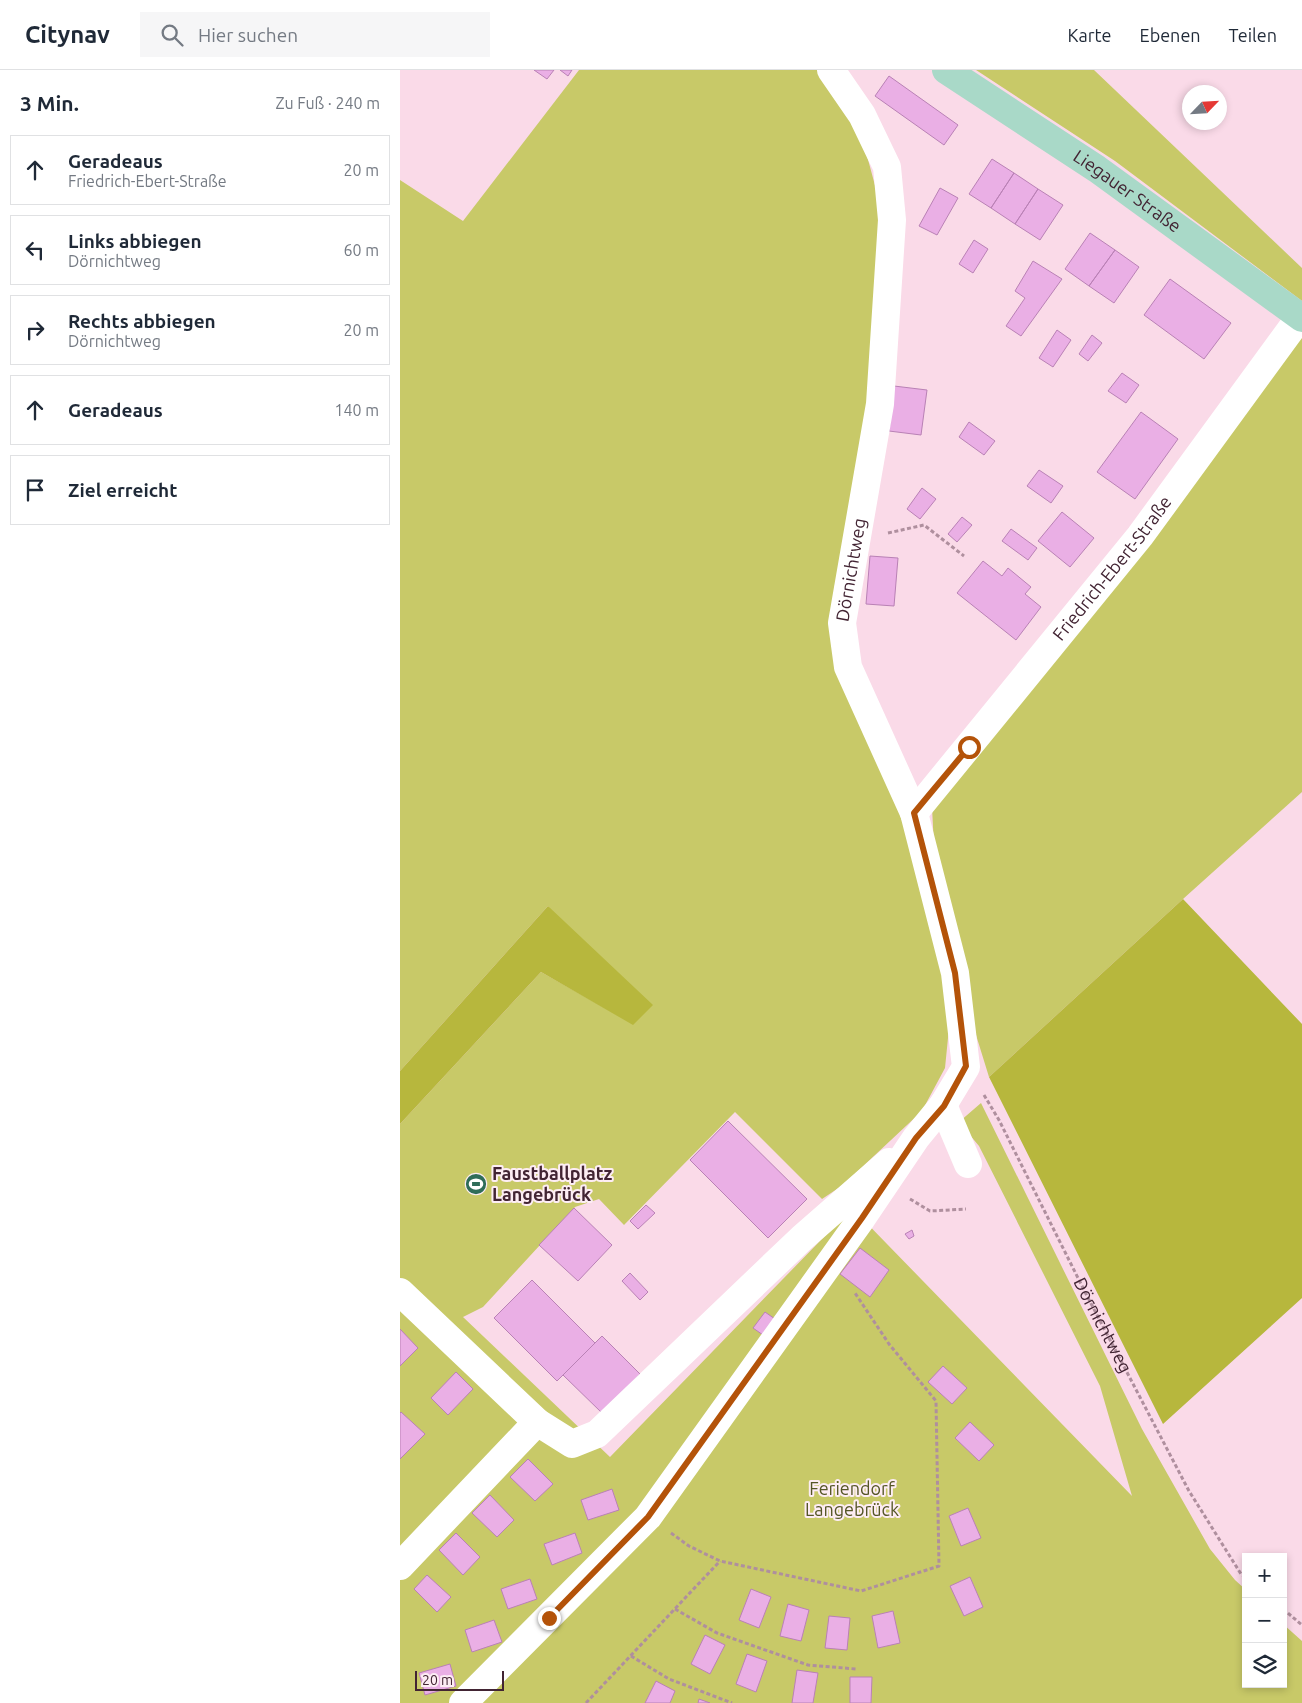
<!DOCTYPE html>
<html lang="de">
<head>
<meta charset="utf-8">
<style>
	body { margin:0; font-family:Ubuntu,sans-serif; background:#f6f6f7; color:#1f2937 }
	.controls { position:absolute; right:15px; bottom:15px; display:grid; overflow:hidden; border-radius:0px; box-shadow:0 2px 8px #0003 }
	.controls button { width:45px; height:45px; display:grid; place-items:center; padding:0; border:0; border-bottom:1px solid #e0e1e3; background:#fff; color:#1f2937; font:25px sans-serif }
	.compass { position:absolute; left:782px; top:15px; width:45px; height:45px; border-radius:50%; background:#fff; box-shadow:0 2px 8px #0003; rotate:65deg }
	.scale { position:absolute; left:15px; bottom:12px; width:89px; box-sizing:border-box; padding-left:5px; border:2px solid #422433; border-top:0; font-size:14px; line-height:18px; white-space:nowrap; color:#422433; -webkit-text-stroke:4px #fdedf4; paint-order:stroke }
	.stop { position:absolute; width:15px; height:15px; margin:-11px; border:4px solid #b45309; border-radius:50%; background:#fff }
	.stop.end { background:#b45309; border-color:#fff; box-shadow:0 1px 5px #0008 }
	.list { margin:0; padding:0; list-style:none }
	h2 { display:flex; justify-content:space-between; align-items:center; height:65px; margin:0; padding:0 20px; font-size:21px }
	h2 small { font-size:16px; font-weight:400; color:#747a83 }
	.list li { display:grid; grid-template-columns:32px 1fr auto; gap:15px; align-items:center; box-sizing:border-box; height:70px; margin:0 10px 10px; padding:0 10px; border:1px solid #e0e1e3; border-radius:0px }
	.list b { display:block; font-size:19px; white-space:nowrap }
	.list p { margin:0; font-size:16px; white-space:nowrap; color:#747a83 }
	.list em { font-size:16px; font-style:normal; color:#747a83 }
	.icon { flex:none; width:28px; height:28px; fill:none; stroke:currentColor; stroke-width:2; stroke-linecap:round; stroke-linejoin:round }
	.map { position:relative; flex:none; width:902px; height:1633px; overflow:hidden }
	header { display:flex; align-items:center; gap:30px; box-sizing:border-box; height:70px; padding:0 25px; background:#fff; border-bottom:1px solid #e0e1e3 }
	header strong { font-size:24px }
	nav { display:flex; gap:28px; margin-inline-start:auto; font-size:18px }
	.search { width:350px; height:45px; background:#f6f6f7; display:flex; align-items:center; gap:12px; box-sizing:border-box; padding:0 18px; border-radius:0px; color:#747a83; font-size:19px }
	main { display:flex }
	aside { flex:1; background:#fff }
	.map>svg:first-child { display:block }
	.green { fill:#c8c968 }
	.forest { fill:#b7b73d }
	.building { fill:#eaafe5; stroke:#b981b5 }
	.lines { fill:none; stroke-linecap:round; stroke-linejoin:round }
	.path { stroke:#af8f9e; stroke-width:3; stroke-dasharray:4 2.5; stroke-linecap:butt }
	.minor { stroke:#fff; stroke-width:28 }
	.major { stroke:#a9d9c8; stroke-width:28 }
	.route { stroke:#b45309; stroke-width:6 }
	.labels { text-anchor:middle; stroke-width:4; stroke-linejoin:round; paint-order:stroke }
	.street-label { font-size:18px; fill:#422433; stroke:#fdedf4 }
	.poi-label { font-size:18px; font-weight:bold; fill:#422433; stroke:#fdedf4; text-anchor:start }
	.park-label { font-size:18px; fill:#555626; stroke:#fdedf4 }
</style>
</head>
<body>
<header>
<strong>Citynav</strong>
<div class="search"><svg class="icon" aria-label="search" viewBox="0 0 24 24"><circle cx="10" cy="10" r="6"/><path d="M15 15l6 6"/></svg>Hier suchen</div>
<nav><a>Karte</a><a>Ebenen</a><a>Teilen</a></nav>
</header>
<main>
<aside>
<h2>3 Min.<small>Zu Fuß · 240 m</small></h2>
<ul class="list">
<li><svg class="icon" aria-label="ahead" viewBox="0 0 24 24"><path d="M12 20V5M6 11l6-6 6 6"/></svg><div><b>Geradeaus</b><p>Friedrich-Ebert-Straße</p></div><em>20 m</em></li>
<li><svg class="icon" aria-label="left" viewBox="0 0 24 24"><path d="M17 20v-9H6M10 6l-5 5 5 5"/></svg><div><b>Links abbiegen</b><p>Dörnichtweg</p></div><em>60 m</em></li>
<li><svg class="icon" aria-label="right" viewBox="0 0 24 24"><path d="M7 20v-9h11M14 6l5 5-5 5"/></svg><div><b>Rechts abbiegen</b><p>Dörnichtweg</p></div><em>20 m</em></li>
<li><svg class="icon" aria-label="ahead" viewBox="0 0 24 24"><path d="M12 20V5M6 11l6-6 6 6"/></svg><div><b>Geradeaus</b></div><em>140 m</em></li>
<li><svg class="icon" aria-label="arrive" viewBox="0 0 24 24"><path d="M6 21V4h12l-3 4 3 4H6"/></svg><div><b>Ziel erreicht</b></div></li>
</ul>
</aside>
<div class="map">
<svg width="902" height="1633" viewBox="0 0 902 1633">
	<rect width="100%" height="100%" fill="#fadae8"/>
	<!-- green -->
	<path class="green" d="M179,0H417L463,71L483,145L468,378L434,519L510,764L544,910L549,958L545,998L522,1041L443,1115L422,1129L335,1042L224,1155L199,1129L175,1137L83,1237L63,1247L210,1387L452,1138L732,1426L700,1316L579,1076L559,1052L581,1033L742,1359L810,1479L835,1510L846,1520V1614H883V1554L902,1571V1633H0V1054L141,902L233,954L148,836L0,1001V110L63,151Z
		M576,0H694L902,198V231L715,91Z
		M902,265V722L783,829L589,1007L572,952L534,777L532,737Z"/>
	<!-- forest -->
	<path class="forest" d="M783,829L902,954V1228L763,1354L589,1007Z
		M148,836L253,935L233,955L141,902L0,1054V1001Z"/>
	<!-- building -->
	<path class="building" d="M134,0H154L147,9Z
		M160,0H172L168,6Z
		M489,6L558,55L544,75L475,26Z
		M592,89L614,103L591,138L569,124Z
		M614,103L638,119L615,154L591,138Z
		M540,118L558,128L537,165L519,156Z
		M638,119L663,135L640,170L615,154Z
		M690,163L715,180L689,216L665,199Z
		M574,170L588,179L573,203L559,194Z
		M715,180L739,197L714,233L689,216Z
		M633,191L662,209L621,266L606,256L625,228L615,221Z
		M770,209L831,253L804,289L744,245Z
		M657,260L671,270L653,297L639,288Z
		M692,265L702,273L688,291L679,284Z
		M722,303L739,315L726,333L708,321Z
		M494,316L527,320L521,365L489,361Z
		M741,342L778,369L735,429L697,402Z
		M569,352L595,371L584,385L559,367Z
		M639,400L663,416L651,433L627,416Z
		M522,418L536,429L520,449L507,439Z
		M662,442L694,468L670,497L638,471Z
		M562,447L572,455L557,472L548,464Z
		M611,459L637,478L628,490L602,471Z
		M470,486L498,488L494,536L466,534Z
		M583,491L602,506L608,498L631,517L625,524L641,537L616,570L557,523Z
		M328,1051L407,1129L368,1168L290,1090Z
		M246,1135L255,1143L238,1159L230,1151Z
		M174,1138L212,1175L178,1211L139,1175Z
		M512,1160L514,1166L509,1169L505,1164Z
		M460,1178L489,1200L470,1227L440,1204Z
		M230,1203L248,1222L240,1230L222,1211Z
		M132,1210L195,1273L157,1311L94,1248Z
		M365,1242L375,1249L363,1265L353,1258Z
		M0,1259L18,1278L0,1296Z
		M202,1266L240,1304L202,1343L163,1305Z
		M543,1296L567,1318L552,1334L528,1312Z
		M56,1302L73,1319L48,1345L31,1328Z
		M1,1342L25,1364L0,1389V1343Z
		M570,1352L594,1375L579,1391L555,1368Z
		M128,1389L153,1414L135,1431L110,1407Z
		M212,1419L219,1440L188,1450L181,1430Z
		M90,1425L114,1450L97,1467L72,1443Z
		M568,1438L581,1468L561,1476L549,1446Z
		M56,1463L80,1487L63,1505L39,1480Z
		M175,1463L182,1483L152,1495L144,1474Z
		M27,1505L51,1527L37,1542L14,1519Z
		M570,1507L583,1537L564,1546L550,1516Z
		M130,1509L137,1529L108,1539L101,1519Z
		M351,1519L371,1527L359,1558L339,1550Z
		M388,1534L409,1540L401,1571L380,1566Z
		M493,1541L500,1573L478,1578L472,1546Z
		M429,1546L450,1548L447,1580L425,1578Z
		M94,1550L102,1572L72,1582L65,1560Z
		M305,1565L325,1575L310,1604L291,1594Z
		M347,1584L367,1591L356,1622L336,1614Z
		M50,1594L56,1616L25,1625L19,1603Z
		M397,1600L418,1603L413,1633H392Z
		M450,1607H472L471,1633H450Z
		M256,1611L275,1621L270,1633H245Z
		M299,1629L310,1633H298Z"/>
	<g class="lines">
		<!-- path -->
		<g class="path">
			<path d="M488,463L524,455L564,486"/>
			<path id="s1" d="M584,1025L599,1050L685,1222L789,1421L841,1504L846,1508"/>
			<path d="M510,1129L530,1141L566,1139"/>
			<path d="M271,1463L289,1476L320,1491L461,1521L539,1496L536,1331L489,1274L455,1223"/>
			<path d="M275,1539L317,1563L408,1595L456,1599"/>
			<path d="M883,1539L902,1555"/>
			<path d="M231,1586L269,1609L332,1633"/>
			<path d="M186,1633L320,1491"/>
		</g>
		<!-- minor -->
		<g class="minor">
			<path id="s2" d="M514,743L740,466L900,247"/>
			<path d="M543,1035L568,1094"/>
			<path d="M0,1222L137,1352L172,1374L197,1364L402,1168L489,1092"/>
			<path d="M0,1496L137,1352"/>
			<path id="s3" d="M63,1633L248,1447L462,1148L516,1068L543,1035L566,997L555,903L514,743L448,597L442,553L480,334L492,150L487,97L462,45L431,0"/>
		</g>
		<!-- major -->
		<path class="major" id="s4" d="M546,0L697,99L902,248"/>
	</g>
	<g class="lines">
		<!-- route -->
		<path class="route" d="M149,1548L248,1447L462,1148L516,1068L544,1036L566,996L555,903L514,743L569,677"/>
	</g>
	<!-- icons -->
	<defs>
		<g id="stadium-disc" transform="scale(1.125)"><circle r="9.5" fill="#2f6d59" stroke="#fdedf4"/><path d="M0-5a6.5 5 0 1 0 0 10a6.5 5 0 1 0 0-10ZM-3.5-1.8h7v3.6h-7Z" fill="#fff"/></g>
	</defs>
	<g fill-rule="evenodd">
		<use href="#stadium-disc" x="76" y="1114"/>
	</g>
	<g class="labels">
		<!-- street labels -->
		<g class="street-label">
			<text dy="6" stroke="none"><textPath href="#s4" startOffset="218">Liegauer Straße</textPath></text>
			<text dy="6" stroke="none"><textPath href="#s2" startOffset="315">Friedrich-Ebert-Straße</textPath></text>
			<text dy="6" stroke="none"><textPath href="#s3" startOffset="1332">Dörnichtweg</textPath></text>
			<text dy="6" stroke="none"><textPath href="#s1" startOffset="259">Dörnichtweg</textPath></text>
		</g>
		<!-- poi labels -->
		<g class="poi-label">
			<text x="92" y="1110">Faustballplatz<tspan x="92" dy="21">Langebrück</tspan></text>
		</g>
		<!-- park labels -->
		<g class="park-label">
			<text x="452" y="1425">Feriendorf<tspan x="452" dy="21">Langebrück</tspan></text>
		</g>
	</g>
</svg>
<div class="controls">
<button>+</button>
<button>−</button>
<button><svg class="icon" aria-label="layers" viewBox="0 0 24 24"><path d="M12 4l9 5-9 5-9-5zM3 14l9 5 9-5"/></svg></button>
</div>
<svg class="compass" viewBox="-18 -18 36 36"><path d="M0-13l5 13h-10z" fill="#e53935"/><path d="M0 13l5-13h-10z" fill="#747a83"/></svg>
<div class="scale">20 m</div>
<div class="stop" style="left:569px;top:677px"></div>
<div class="stop end" style="left:149px;top:1548px"></div>
</div>
</main>
</body>
</html>
